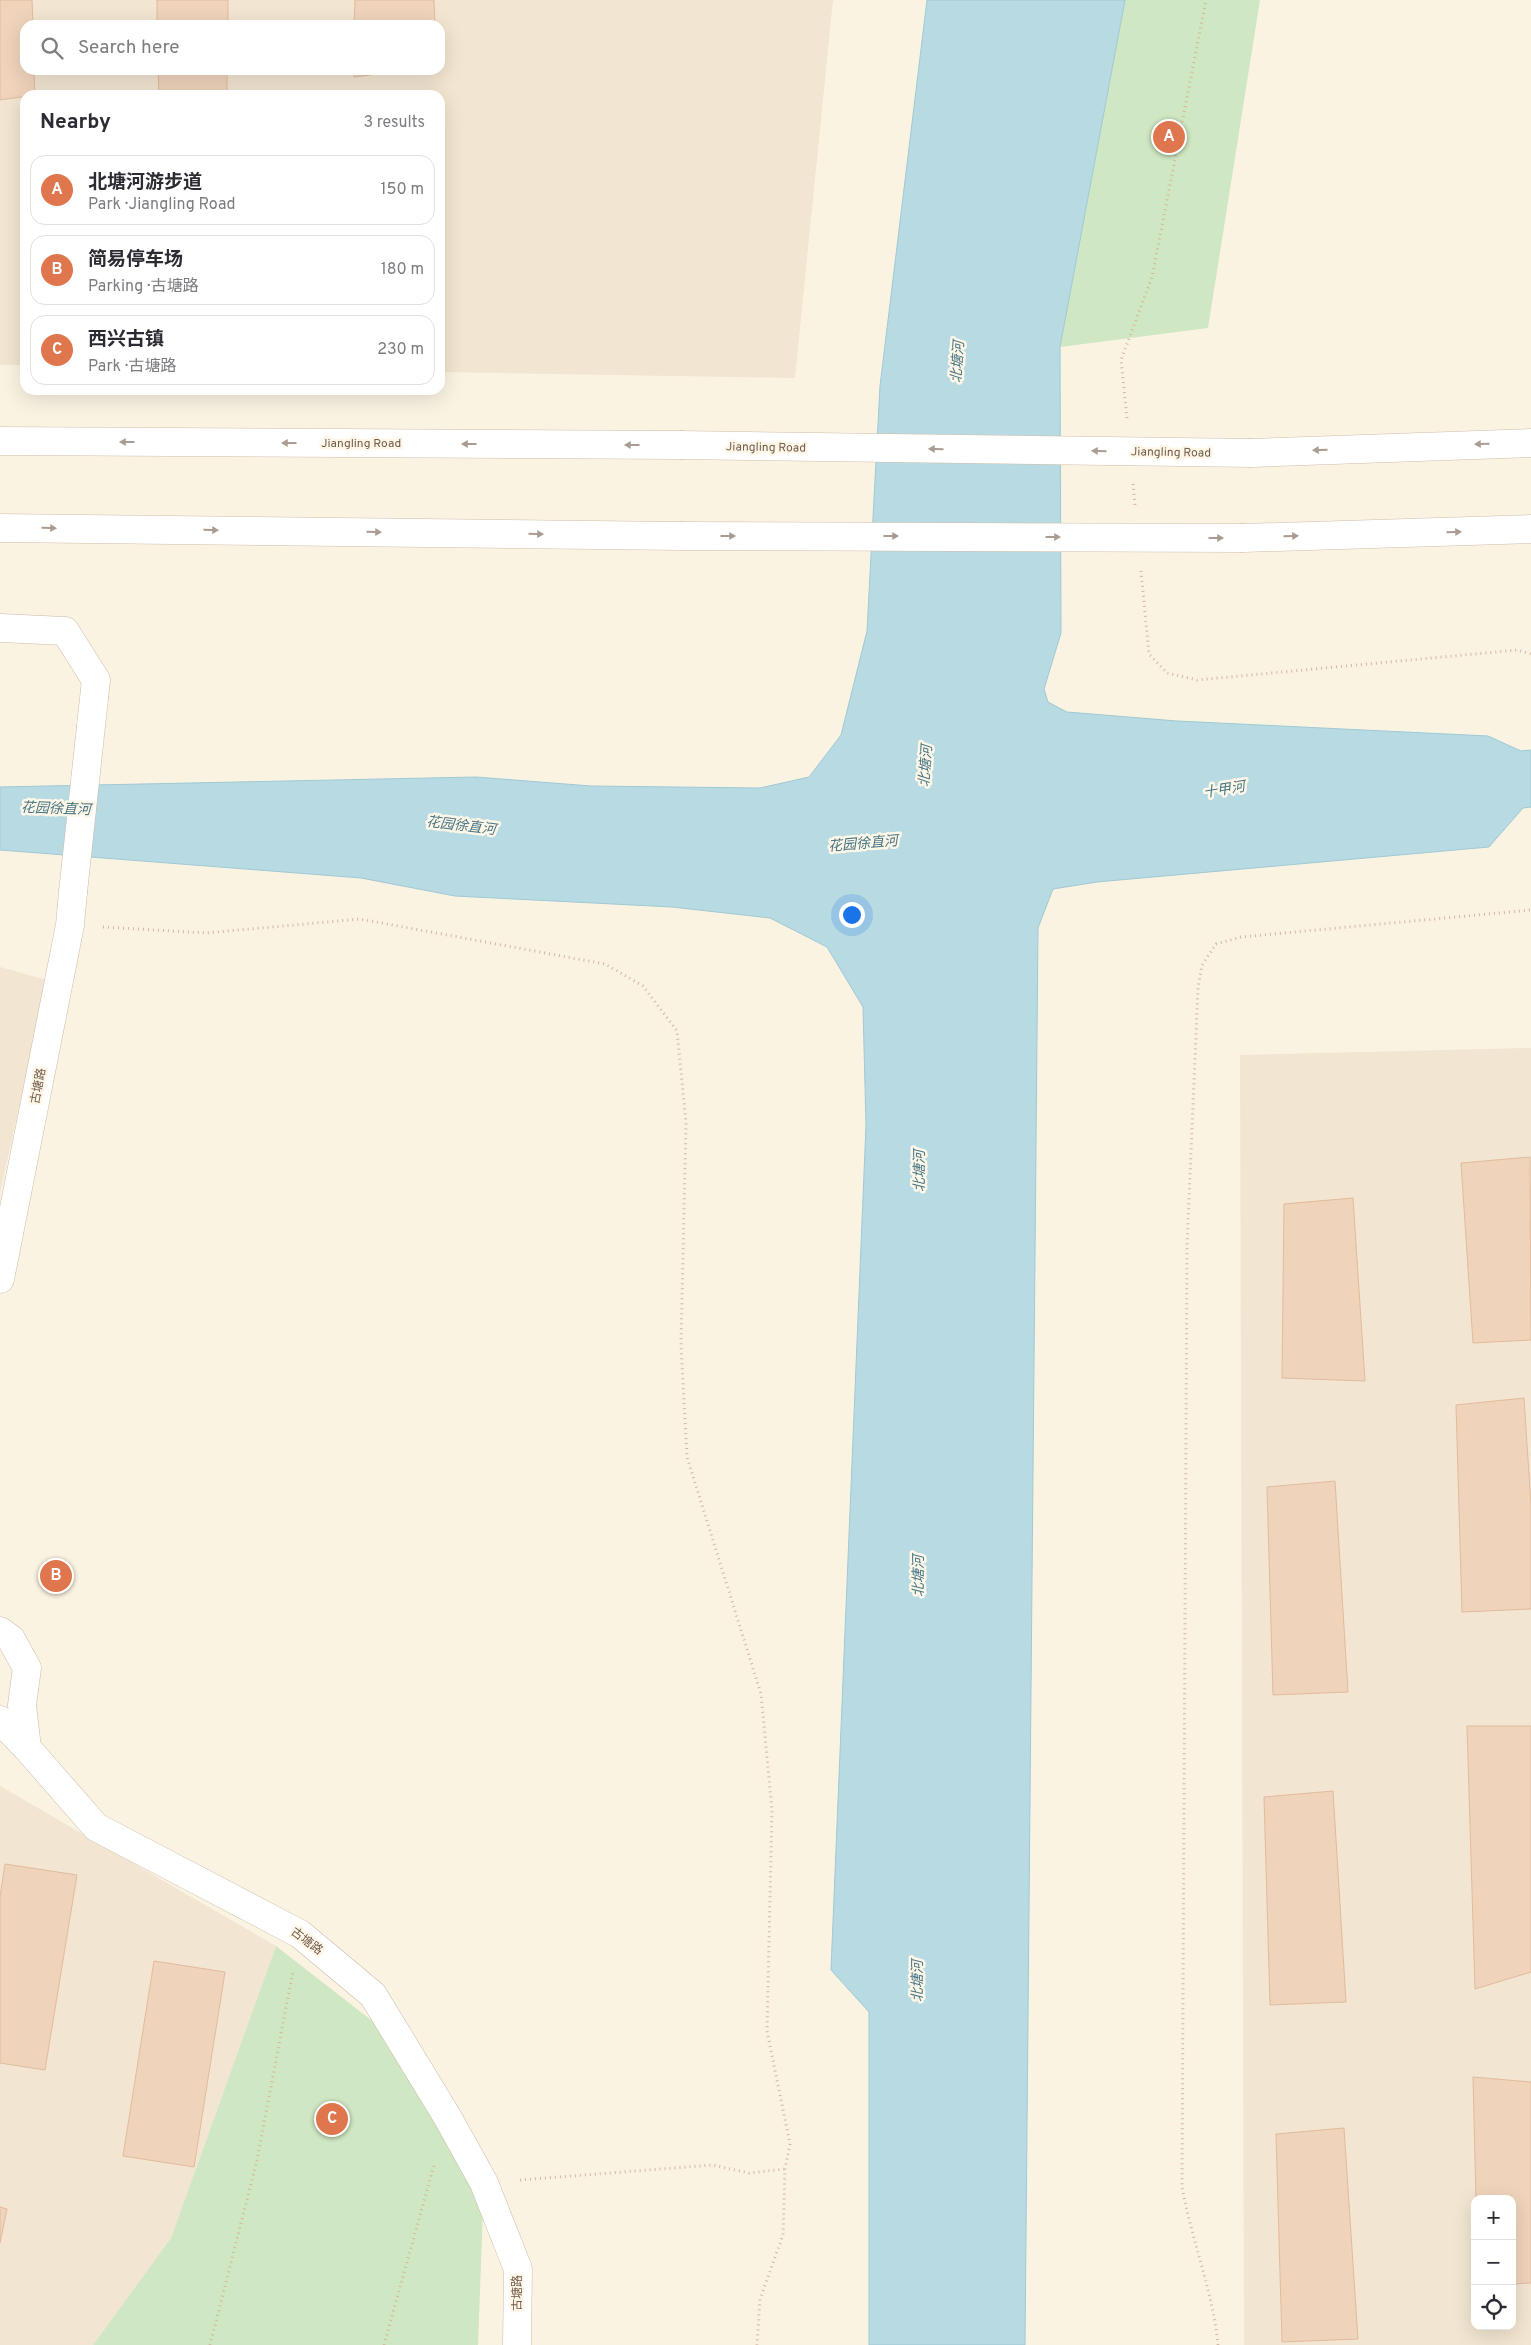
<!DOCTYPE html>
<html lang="en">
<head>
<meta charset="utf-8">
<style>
	body { margin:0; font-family:Overpass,"Noto Sans SC",sans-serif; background:#f7f7f7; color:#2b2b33 }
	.controls { position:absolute; right:15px; bottom:15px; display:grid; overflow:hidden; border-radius:10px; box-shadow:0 5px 20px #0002 }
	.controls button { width:45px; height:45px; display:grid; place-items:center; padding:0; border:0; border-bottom:1px solid #e1e1e2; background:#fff; color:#2b2b33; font:25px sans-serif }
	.you { position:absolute; left:851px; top:914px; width:18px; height:18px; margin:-12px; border:4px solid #fff; border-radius:50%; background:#1a73e8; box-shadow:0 0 0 8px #1a73e833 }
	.badge { display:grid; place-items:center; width:32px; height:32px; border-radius:50%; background:#df764d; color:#fff; font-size:16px; font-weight:700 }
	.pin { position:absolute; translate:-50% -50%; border:2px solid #fff; box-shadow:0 1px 5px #0006 }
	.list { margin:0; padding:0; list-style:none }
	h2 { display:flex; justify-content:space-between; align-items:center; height:65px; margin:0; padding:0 20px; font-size:21px }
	h2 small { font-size:16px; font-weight:400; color:#7c7c81 }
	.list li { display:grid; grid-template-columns:32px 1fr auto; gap:15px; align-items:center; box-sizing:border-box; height:70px; margin:0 10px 10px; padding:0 10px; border:1px solid #e1e1e2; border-radius:15px }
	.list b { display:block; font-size:19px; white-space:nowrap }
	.list p { margin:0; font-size:16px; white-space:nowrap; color:#7c7c81 }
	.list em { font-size:16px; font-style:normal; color:#7c7c81 }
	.icon { flex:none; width:28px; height:28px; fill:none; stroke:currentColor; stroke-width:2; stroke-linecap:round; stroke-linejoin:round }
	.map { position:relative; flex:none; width:1531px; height:2345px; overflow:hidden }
	.search { position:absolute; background:#fff; box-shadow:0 5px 20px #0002; left:20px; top:20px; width:425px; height:55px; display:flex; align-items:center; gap:12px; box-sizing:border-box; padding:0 18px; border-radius:15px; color:#7c7c81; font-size:19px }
	.panel { position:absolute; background:#fff; box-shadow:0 5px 20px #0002; left:20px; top:90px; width:425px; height:305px; border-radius:15px }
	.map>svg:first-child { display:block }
	.residential { fill:#f2e5d1; fill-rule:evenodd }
	.green { fill:#cfe7c2 }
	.water { fill:#b8dae3; stroke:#9fc9d4 }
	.building { fill:#efd3bb; stroke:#e1bb9c }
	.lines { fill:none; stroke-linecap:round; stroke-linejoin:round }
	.minor-casing { stroke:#cbbbaa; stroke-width:29 }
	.secondary-casing { stroke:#d0bdaa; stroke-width:29 }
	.path { stroke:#d3b69f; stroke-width:3; stroke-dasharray:1 4; stroke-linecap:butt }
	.minor { stroke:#fff; stroke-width:28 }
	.secondary { stroke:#fff; stroke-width:28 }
	.minor-bridge-casing { stroke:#cbbbaa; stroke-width:29; stroke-linecap:butt }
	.secondary-bridge-casing { stroke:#d0bdaa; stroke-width:29; stroke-linecap:butt }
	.minor-bridge { stroke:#fff; stroke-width:28 }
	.secondary-bridge { stroke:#fff; stroke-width:28 }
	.oneway { fill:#aa9c92 }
	.labels { text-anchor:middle; stroke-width:5; stroke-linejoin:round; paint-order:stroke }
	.street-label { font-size:12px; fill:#715a4a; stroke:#fef7e8 }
	.water-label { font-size:14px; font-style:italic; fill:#457584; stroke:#fef7e8 }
</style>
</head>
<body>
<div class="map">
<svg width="1531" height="2345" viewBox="0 0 1531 2345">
	<rect width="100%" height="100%" fill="#fbf3e2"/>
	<!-- residential -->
	<path class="residential" d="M0,0H833L795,378L440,372V95H25V365H0ZM25,25H440V70H25Z
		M0,967L47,980L0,1193Z
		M1531,1048V2345H1244L1240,1055ZM1475,2199H1512V2326H1475Z
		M0,1786L276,1946L171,2238L93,2345H0Z"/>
	<!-- green -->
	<path class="green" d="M1125,0H1260L1208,328L1060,347Z
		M276,1946L416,2055L484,2183L478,2345H93L171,2238Z"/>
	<!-- water -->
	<path class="water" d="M927,0H1125L1060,347L1061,633L1044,689L1048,702L1067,712L1177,721L1488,736L1521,751L1531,750V807L1523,808L1489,847L1097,882L1053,889L1038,928L1025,2345H869V2012L831,1970L866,1125L863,1007L827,947L770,918L672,907L455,896L361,878L0,850V787L476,777L591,786L760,788L809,777L841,735L867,631L880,386Z"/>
	<!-- building -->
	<path class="building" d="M0,0H32L33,25H25V70H34L35,95L0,100Z
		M157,0H228V25H157Z
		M355,0H434L435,25H354Z
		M158,70H227V95H159Z
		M354,70H408L354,77Z
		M1530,1157L1531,1340L1473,1343L1461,1163Z
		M1353,1198L1365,1381L1282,1378L1284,1204Z
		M1524,1398L1531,1505V1609L1462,1612L1456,1405Z
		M1335,1481L1348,1692L1273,1695L1267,1487Z
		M1467,1726H1531V1972L1475,1989Z
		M1333,1791L1346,2002L1270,2005L1264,1797Z
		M5,1864L77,1875L45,2070L0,2063V1897Z
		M154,1961L225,1972L194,2167L123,2156Z
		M1473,2077L1531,2082V2283L1512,2284V2199H1476Z
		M1344,2128L1358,2339L1282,2342L1276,2134Z
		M0,2207L7,2209L0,2243Z"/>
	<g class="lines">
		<!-- minor casing -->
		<g class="minor-casing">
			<path id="minor" d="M0,628L65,631L96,680L91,726
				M0,1279L70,925L73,892
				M0,1631L11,1639L27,1668L22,1705L27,1748L96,1827L300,1934L373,1995L448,2118L484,2183L518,2269L517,2345
				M0,1720L27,1748"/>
		</g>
		<!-- secondary casing -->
		<g class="secondary-casing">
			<path id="secondary" d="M0,441L680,445
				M1252,453L1531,443
				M0,528L680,536
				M1243,538L1531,529"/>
		</g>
		<!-- path -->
		<path class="path" d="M1127,418L1121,360L1152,277L1206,0
			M1133,484L1135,505
			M1141,571L1149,654L1167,673L1197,680L1517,650L1531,654
			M103,927L206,933L360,919L605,964L643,986L677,1031L686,1123L681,1344L687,1457L761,1694L772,1810L767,2031L790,2144L785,2169L783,2235L760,2299L757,2345
			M520,2180L712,2165L749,2173L785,2169
			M210,2345L257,2160L293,1971
			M384,2345L434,2165
			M1218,2345C1213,2291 1191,2239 1182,2186L1187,1246L1198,988L1202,965L1216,944L1241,937L1531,910"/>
		<!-- minor -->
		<use href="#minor" class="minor"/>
		<!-- secondary -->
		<use href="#secondary" class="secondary"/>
		<!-- minor-bridge casing -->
		<g class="minor-bridge-casing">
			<path id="minor-bridge" d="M73,892L91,726"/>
		</g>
		<!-- secondary-bridge casing -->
		<g class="secondary-bridge-casing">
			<path id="secondary-bridge" d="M680,445L1252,453
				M680,536L1243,538"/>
		</g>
		<!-- minor-bridge -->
		<use href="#minor-bridge" class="minor-bridge"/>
		<!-- secondary-bridge -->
		<use href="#secondary-bridge" class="secondary-bridge"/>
	</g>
	<!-- one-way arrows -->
	<defs><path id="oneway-solid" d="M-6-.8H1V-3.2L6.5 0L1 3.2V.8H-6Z" transform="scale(1.25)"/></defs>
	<g class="oneway">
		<use href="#oneway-solid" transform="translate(127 442) rotate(-180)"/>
		<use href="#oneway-solid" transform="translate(289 443) rotate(-180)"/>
		<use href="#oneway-solid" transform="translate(469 444) rotate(-180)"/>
		<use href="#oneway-solid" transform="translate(1482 444) rotate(178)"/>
		<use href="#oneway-solid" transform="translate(632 445) rotate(-180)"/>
		<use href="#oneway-solid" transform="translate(936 449) rotate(-179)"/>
		<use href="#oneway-solid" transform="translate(1320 450) rotate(178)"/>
		<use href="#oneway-solid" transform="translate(1099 451) rotate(-179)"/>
		<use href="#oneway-solid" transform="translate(49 528) rotate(1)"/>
		<use href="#oneway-solid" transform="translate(211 530) rotate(1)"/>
		<use href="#oneway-solid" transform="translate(374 532) rotate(1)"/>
		<use href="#oneway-solid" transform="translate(1454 532) rotate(-2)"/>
		<use href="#oneway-solid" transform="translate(536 534) rotate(1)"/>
		<use href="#oneway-solid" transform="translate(728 536)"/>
		<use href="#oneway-solid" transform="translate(891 536)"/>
		<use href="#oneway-solid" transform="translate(1291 536) rotate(-2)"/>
		<use href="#oneway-solid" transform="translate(1053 537)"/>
		<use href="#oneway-solid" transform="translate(1216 538)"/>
	</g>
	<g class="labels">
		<!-- street labels -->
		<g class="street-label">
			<text x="361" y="447">Jiangling Road</text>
			<text transform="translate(766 447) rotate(1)" y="4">Jiangling Road</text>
			<text transform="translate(1171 452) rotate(1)" y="4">Jiangling Road</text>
			<text transform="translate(38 1086) rotate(-79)" y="4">古塘路</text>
			<text transform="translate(307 1941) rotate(37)" y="4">古塘路</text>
			<text transform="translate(517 2293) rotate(-90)" y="4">古塘路</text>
		</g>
		<!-- water labels -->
		<g class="water-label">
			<text transform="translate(957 362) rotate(-86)" y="5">北塘河</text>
			<text transform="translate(925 766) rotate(-86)" y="5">北塘河</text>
			<text transform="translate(1224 789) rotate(-9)" y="5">十甲河</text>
			<text transform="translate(56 808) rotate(2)" y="5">花园徐直河</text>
			<text transform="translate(461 825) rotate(7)" y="5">花园徐直河</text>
			<text transform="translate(863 843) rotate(-5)" y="5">花园徐直河</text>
			<text transform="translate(919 1171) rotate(-90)" y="5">北塘河</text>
			<text transform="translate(918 1576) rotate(-90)" y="5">北塘河</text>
			<text transform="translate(917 1981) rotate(-90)" y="5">北塘河</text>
		</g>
	</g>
</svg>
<div class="controls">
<button>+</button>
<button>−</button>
<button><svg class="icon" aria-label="locate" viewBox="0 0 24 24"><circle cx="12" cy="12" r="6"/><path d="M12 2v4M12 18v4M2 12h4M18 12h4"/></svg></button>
</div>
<div class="you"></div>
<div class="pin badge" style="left:1169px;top:137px">A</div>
<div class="pin badge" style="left:56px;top:1576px">B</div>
<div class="pin badge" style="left:332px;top:2119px">C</div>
<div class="search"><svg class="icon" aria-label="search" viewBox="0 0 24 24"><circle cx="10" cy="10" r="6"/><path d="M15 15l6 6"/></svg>Search here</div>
<section class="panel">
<h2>Nearby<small>3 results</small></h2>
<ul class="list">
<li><span class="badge">A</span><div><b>北塘河游步道</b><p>Park · Jiangling Road</p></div><em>150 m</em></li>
<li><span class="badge">B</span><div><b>简易停车场</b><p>Parking · 古塘路</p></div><em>180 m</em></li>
<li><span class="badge">C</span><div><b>西兴古镇</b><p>Park · 古塘路</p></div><em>230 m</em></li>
</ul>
</section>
</div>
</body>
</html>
